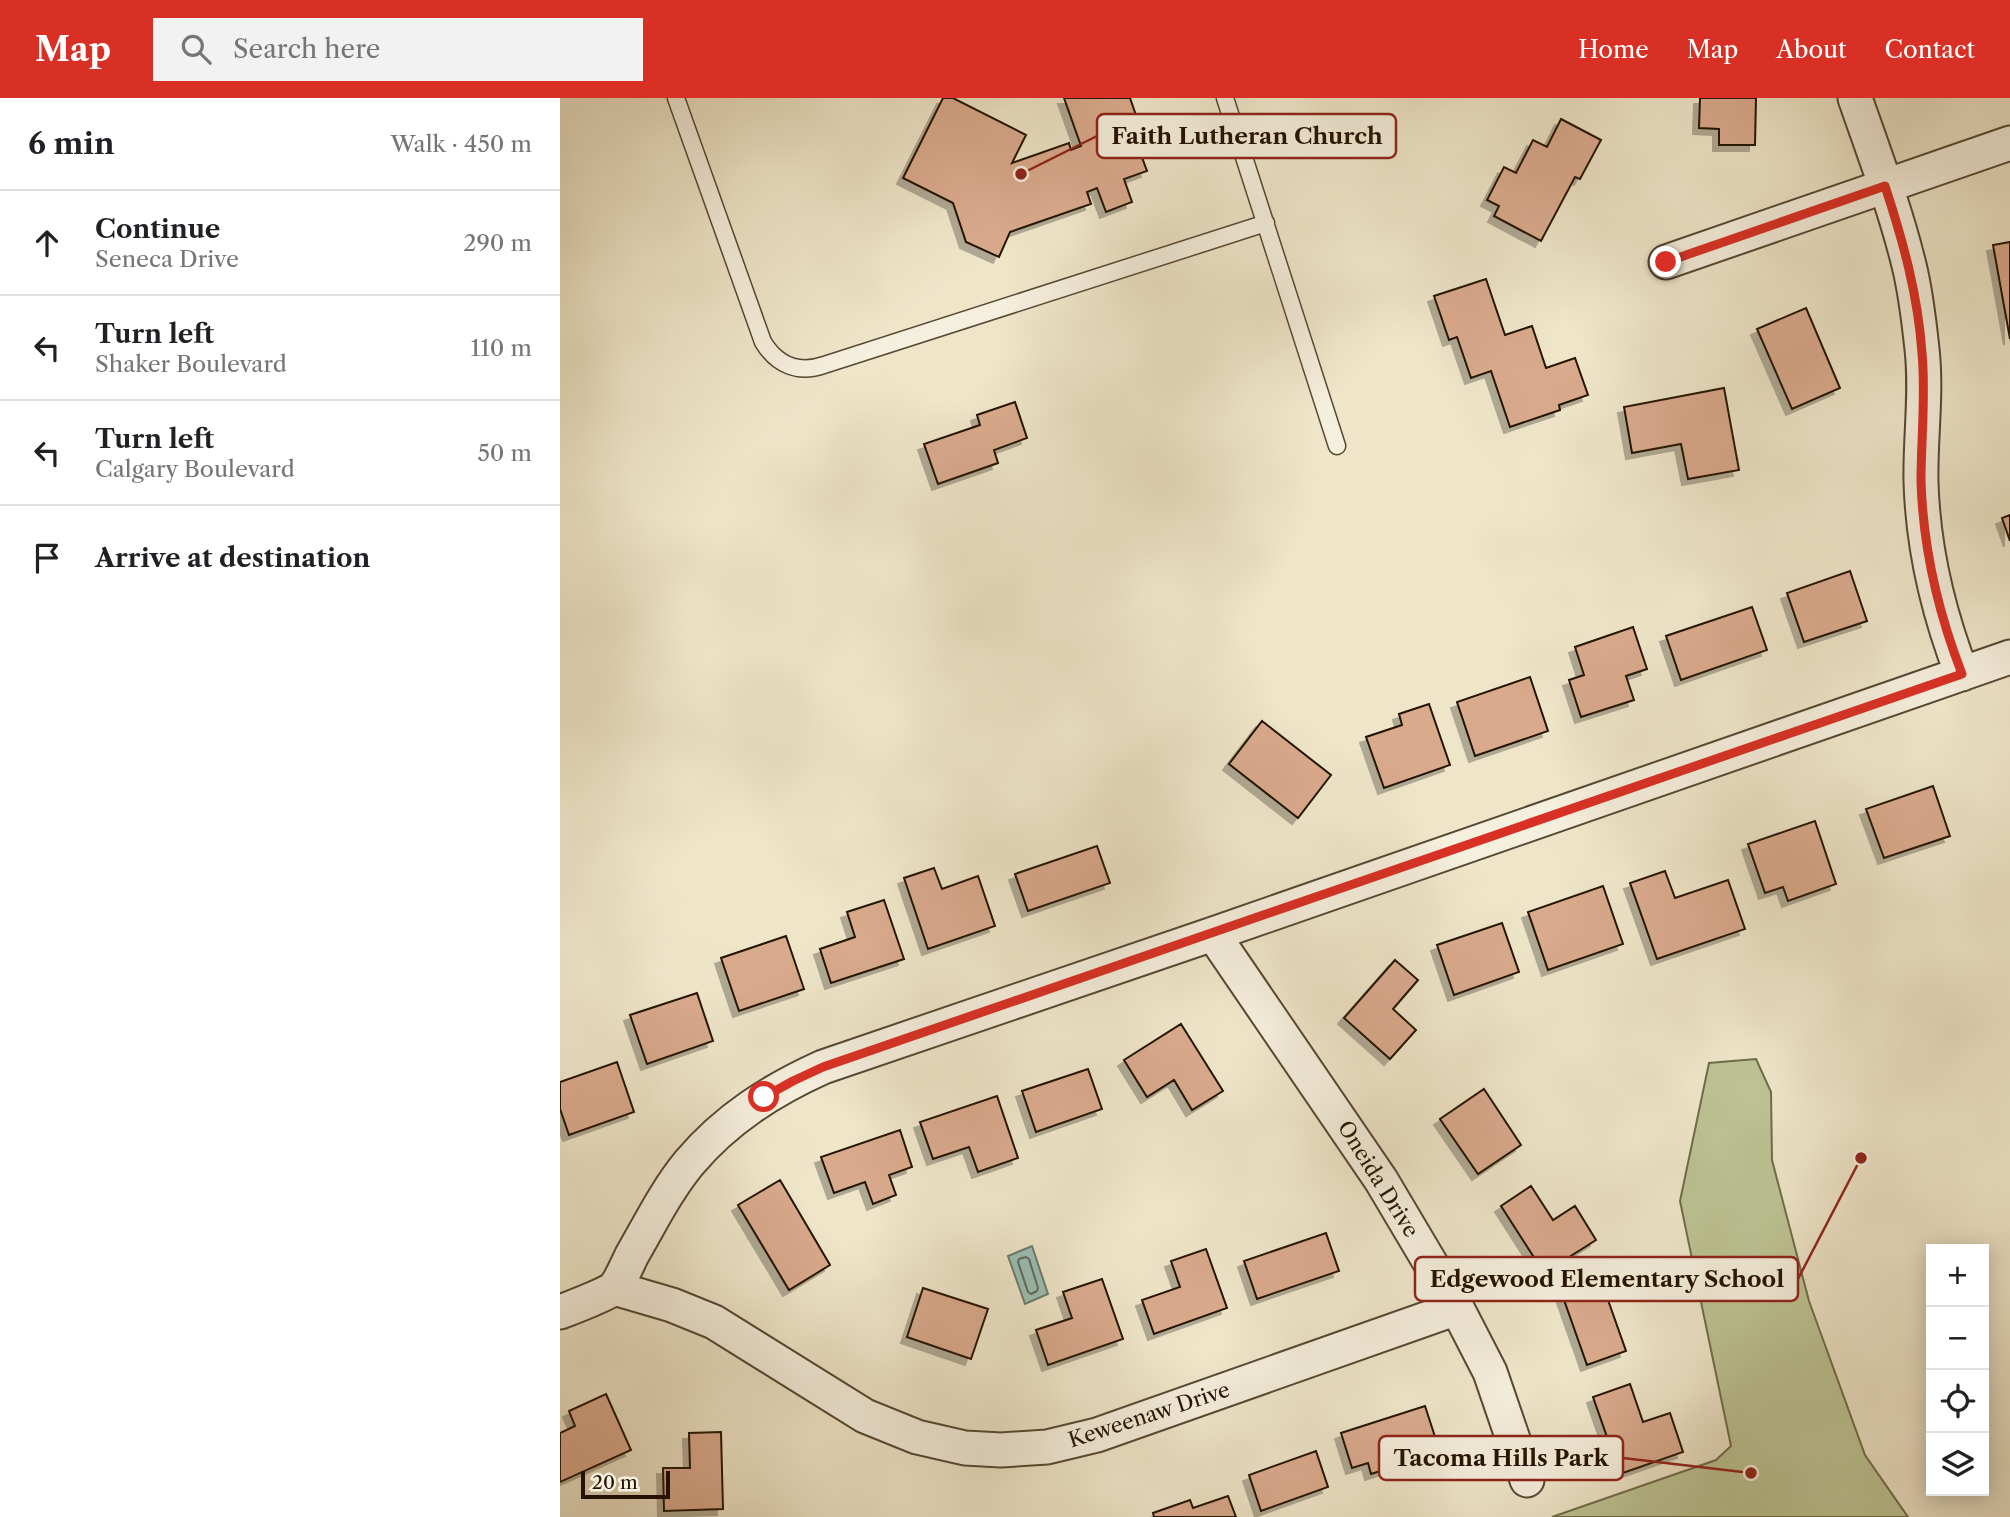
<!DOCTYPE html>
<html lang="en">
<head>
<meta charset="utf-8">
<style>
	body { margin:0; font-family:"Libre Caslon Text",serif; background:#f2f2f2; color:#202124 }
	.controls { position:absolute; right:21px; bottom:21px; display:grid; overflow:hidden; border-radius:0px; box-shadow:0 4px 18px #0003 }
	.controls button { width:63px; height:63px; display:grid; place-items:center; padding:0; border:0; border-bottom:2px solid #e0e0e0; background:#fff; color:#202124; font:35px sans-serif }
	.scale { position:absolute; left:21px; bottom:18px; width:89px; box-sizing:border-box; padding-left:7px; border:4px solid #241301; border-top:0; font-size:19px; line-height:24px; white-space:nowrap; color:#241301; -webkit-text-stroke:5px #f5efdd; paint-order:stroke }
	.stop { position:absolute; width:21px; height:21px; margin:-16px; border:5px solid #d93025; border-radius:50%; background:#fff }
	.stop.end { background:#d93025; border-color:#fff; box-shadow:0 2px 7px #0008 }
	.list { margin:0; padding:0; list-style:none }
	h2 { display:flex; justify-content:space-between; align-items:center; height:91px; margin:0; padding:0 28px; font-size:30px }
	h2 small { font-size:23px; font-weight:400; color:#757577 }
	.list li { display:grid; grid-template-columns:46px 1fr auto; gap:21px; align-items:center; box-sizing:border-box; height:105px; padding:0 28px; border-top:2px solid #e0e0e0 }
	.list b { display:block; font-size:26px; white-space:nowrap }
	.list p { margin:0; font-size:23px; white-space:nowrap; color:#757577 }
	.list em { font-size:23px; font-style:normal; color:#757577 }
	.icon { flex:none; width:38px; height:38px; fill:none; stroke:currentColor; stroke-width:2; stroke-linecap:round; stroke-linejoin:round }
	.map { position:relative; flex:none; width:1450px; height:1419px; overflow:hidden }
	header { display:flex; align-items:center; gap:42px; box-sizing:border-box; height:98px; padding:0 35px; background:#d93025; color:#fff }
	header strong { font-size:33px }
	nav { display:flex; gap:38px; margin-inline-start:auto; font-size:24px }
	.search { width:490px; height:63px; background:#f2f2f2; display:flex; align-items:center; gap:18px; box-sizing:border-box; padding:0 24px; border-radius:0px; color:#757577; font-size:26px }
	main { display:flex }
	aside { flex:1; background:#fff }
	.map>svg:first-child { display:block }
	.green { fill:#bdc494; stroke:#706c4a; stroke-width:2 }
	.water { fill:#9ac0b6; stroke:#6b7b6e; stroke-width:2 }
	.lines { fill:none; stroke-linecap:round; stroke-linejoin:round }
	.shore { stroke:#5f6a5c; stroke-width:2 }
	.building { fill:#daaa8d; stroke:#241301; stroke-width:2; filter:url(#shadow) }
	.service-casing { stroke:#574833; stroke-width:19 }
	.minor-casing { stroke:#574833; stroke-width:37 }
	.service { stroke:#f5efdd; stroke-width:16 }
	.minor { stroke:#f5efdd; stroke-width:33 }
	.route { stroke:#d93025; stroke-width:9 }
	.labels { text-anchor:middle; stroke-width:5; stroke-linejoin:round; paint-order:stroke }
	.street-label { font-size:21px; fill:#241301; stroke:#f5efdd }
	.leader { fill:none; stroke:#8f2418; stroke-width:2.5 }
	.callout-dot { fill:#8f2418; stroke:#f5efdd; stroke-width:2.5 }
	.callout { fill:#f5efdd; stroke:#8f2418; stroke-width:2.5 }
	.callout-label { font-size:23px; text-anchor:middle; font-weight:bold; fill:#241301 }
</style>
</head>
<body>
<header>
<strong>Map</strong>
<div class="search"><svg class="icon" aria-label="search" viewBox="0 0 24 24"><circle cx="10" cy="10" r="6"/><path d="M15 15l6 6"/></svg>Search here</div>
<nav><a>Home</a><a>Map</a><a>About</a><a>Contact</a></nav>
</header>
<main>
<aside>
<h2>6 min<small>Walk · 450 m</small></h2>
<ul class="list">
<li><svg class="icon" aria-label="ahead" viewBox="0 0 24 24"><path d="M12 20V5M6 11l6-6 6 6"/></svg><div><b>Continue</b><p>Seneca Drive</p></div><em>290 m</em></li>
<li><svg class="icon" aria-label="left" viewBox="0 0 24 24"><path d="M17 20v-9H6M10 6l-5 5 5 5"/></svg><div><b>Turn left</b><p>Shaker Boulevard</p></div><em>110 m</em></li>
<li><svg class="icon" aria-label="left" viewBox="0 0 24 24"><path d="M17 20v-9H6M10 6l-5 5 5 5"/></svg><div><b>Turn left</b><p>Calgary Boulevard</p></div><em>50 m</em></li>
<li><svg class="icon" aria-label="arrive" viewBox="0 0 24 24"><path d="M6 21V4h12l-3 4 3 4H6"/></svg><div><b>Arrive at destination</b></div></li>
</ul>
</aside>
<div class="map">
<svg width="1450" height="1419" viewBox="0 0 1450 1419">
	<defs>
		<filter id="shadow"><feDropShadow dx="-6" dy="6" stdDeviation="0" flood-color="#0004"/></filter>
	</defs>
	<rect width="100%" height="100%" fill="#efe6ca"/>
	<filter id="stains"><feTurbulence type="fractalNoise" baseFrequency=".00286" numOctaves="4"/><feColorMatrix values="0 0 0 0 .2 0 0 0 0 .09 0 0 0 0 .02 0 0 0 .5 -.17"/></filter>
	<radialGradient id="worn" r=".72"><stop offset=".6" stop-color="#630" stop-opacity="0"/><stop offset="1" stop-color="#630" stop-opacity=".3"/></radialGradient>
	<!-- green -->
	<path class="green" d="M1196,961L1211,994L1212,1062L1249,1203L1305,1357L1348,1419H992L1156,1362L1171,1348L1120,1103L1149,965Z"/>
	<!-- water -->
	<path class="water" d="M472,1148L488,1196L465,1206L448,1158Z"/>
	<g class="lines">
		<!-- shore -->
		<path class="shore" d="M466,1159L469,1161L478,1190L477,1193L471,1196L468,1194L458,1164L459,1161Z"/>
	</g>
	<!-- building -->
	<path class="building" d="M383,0H393L466,37L452,65L509,45L511,52L521,48L504,0H570L588,52L580,54L587,73L564,81L572,104L546,114L537,90L527,94L531,106L450,134L439,159L406,144L393,105L343,80Z
		M1140,0H1196L1195,47H1159V31L1139,30Z
		M1001,21L1041,42L1020,81L1015,79L981,143L934,118L939,108L927,102L944,69L956,75L973,42L987,49Z
		M1450,144V241L1433,147Z
		M926,181L945,237L972,228L986,270L1015,260L1028,297L999,307L1000,312L950,329L931,273L911,280L897,239L889,242L874,198Z
		M1246,210L1280,290L1232,311L1197,231Z
		M1164,290L1179,372L1128,381L1121,346L1072,355L1064,309Z
		M455,304L467,340L434,352L438,365L378,386L364,346L420,327L417,317Z
		M1450,417V443L1442,420Z
		M1290,473L1307,523L1244,544L1227,495Z
		M1192,509L1207,552L1121,582L1106,538Z
		M1073,529L1087,571L1066,578L1074,602L1021,619L1009,582L1024,577L1015,549Z
		M970,579L988,633L915,658L897,604Z
		M869,606L890,667L824,690L806,639L842,627L839,616Z
		M702,623L771,677L738,720L669,666Z
		M1373,688L1390,738L1324,760L1306,711Z
		M1255,723L1276,786L1228,803L1223,789L1205,795L1188,746Z
		M537,748L550,785L468,813L455,776Z
		M374,770L382,791L418,778L435,828L368,851L344,780Z
		M1105,773L1115,800L1168,782L1185,831L1097,861L1070,785Z
		M1043,788L1063,846L988,872L968,814Z
		M324,802L344,861L271,885L260,851L295,839L287,814Z
		M942,825L959,874L894,897L877,847Z
		M226,838L244,891L179,913L161,860Z
		M835,862L858,882L833,911L856,932L830,961L784,920Z
		M137,895L153,943L87,966L70,917Z
		M621,926L663,993L632,1012L614,982L587,999L564,962Z
		M57,964L74,1014L9,1037L0,1011V984Z
		M528,971L542,1011L476,1034L462,993Z
		M924,991L961,1047L918,1076L880,1021Z
		M437,998L458,1060L418,1074L409,1049L373,1061L360,1024Z
		M340,1032L352,1069L329,1077L336,1097L313,1106L305,1084L274,1095L261,1059Z
		M220,1082L270,1167L229,1192L178,1107Z
		M971,1088L993,1122L1015,1108L1036,1142L984,1175L941,1108Z
		M766,1135L779,1173L697,1201L684,1163Z
		M646,1151L667,1210L594,1236L582,1202L620,1189L611,1163Z
		M542,1181L563,1241L488,1267L476,1232L512,1220L503,1194Z
		M1042,1185L1066,1253L1027,1267L1003,1199Z
		M363,1190L428,1211L411,1261L347,1239Z
		M1070,1286L1083,1324L1110,1315L1123,1354L1060,1376L1033,1299Z
		M46,1296L71,1352L0,1384V1335L15,1328L9,1313Z
		M865,1308L880,1354L811,1376L808,1365L792,1370L781,1335Z
		M161,1334L163,1411L104,1413L103,1370H130L129,1335Z
		M756,1353L768,1389L701,1413L689,1377Z
		M668,1398L676,1419H594L593,1415L630,1402L633,1410Z"/>
	<g class="lines">
		<!-- service casing -->
		<g class="service-casing">
			<path id="service" d="M116,0L203,244C217,267 238,276 264,267L706,125
				M665,0L777,348"/>
		</g>
		<!-- minor casing -->
		<g class="minor-casing">
			<path id="minor" d="M1295,0C1314,55 1335,110 1349,167C1356,195 1359,223 1362,251C1367,296 1360,340 1361,384C1363,451 1378,514 1402,576
				M1106,164L1450,45
				M653,836L821,1082L897,1210L930,1274L967,1382
				M54,1190L112,1207L154,1224L305,1318L357,1339L405,1350L441,1352L487,1349L537,1337L897,1210
				M0,1214C11,1210 47,1196 54,1190C60,1184 68,1165 72,1157C90,1126 106,1093 129,1065C166,1021 212,992 263,969L653,836L1450,559"/>
		</g>
		<!-- service -->
		<use href="#service" class="service"/>
		<!-- minor -->
		<use href="#minor" class="minor"/>
	</g>
	<g class="lines">
		<!-- route -->
		<path class="route" d="M204,999L233,983L263,969L1402,576C1378,514 1363,450 1361,383C1361,341 1366,298 1362,255C1358,197 1343,143 1325,88L1106,164"/>
	</g>
	<g class="labels">
		<!-- street labels -->
		<g class="street-label">
			<text transform="translate(818 1081) rotate(58)" y="7">Oneida Drive</text>
			<text transform="translate(589 1317) rotate(-18)" y="7">Keweenaw Drive</text>
		</g>
	</g>
	<!-- callouts -->
	<path class="leader" d="M461 76L537 38M1301 1060L1238 1181M1191 1375L1063 1360"/>
	<g class="callout-dot">
		<circle cx="461" cy="76" r="7"/>
		<circle cx="1301" cy="1060" r="7"/>
		<circle cx="1191" cy="1375" r="7"/>
	</g>
	<g class="callout">
		<rect x="537" y="16" width="299" height="44" rx="7"/>
		<rect x="855" y="1159" width="383" height="44" rx="7"/>
		<rect x="819" y="1338" width="244" height="44" rx="7"/>
	</g>
	<g class="callout-label">
		<text x="687" y="46">Faith Lutheran Church</text>
		<text x="1047" y="1189">Edgewood Elementary School</text>
		<text x="941" y="1368">Tacoma Hills Park</text>
	</g>
	<rect width="100%" height="100%" filter="url(#stains)"/>
	<rect width="100%" height="100%" fill="url(#worn)"/>
</svg>
<div class="controls">
<button>+</button>
<button>−</button>
<button><svg class="icon" aria-label="locate" viewBox="0 0 24 24"><circle cx="12" cy="12" r="6"/><path d="M12 2v4M12 18v4M2 12h4M18 12h4"/></svg></button>
<button><svg class="icon" aria-label="layers" viewBox="0 0 24 24"><path d="M12 4l9 5-9 5-9-5zM3 14l9 5 9-5"/></svg></button>
</div>
<div class="scale">20 m</div>
<div class="stop" style="left:204px;top:999px"></div>
<div class="stop end" style="left:1106px;top:164px"></div>
</div>
</main>
</body>
</html>
